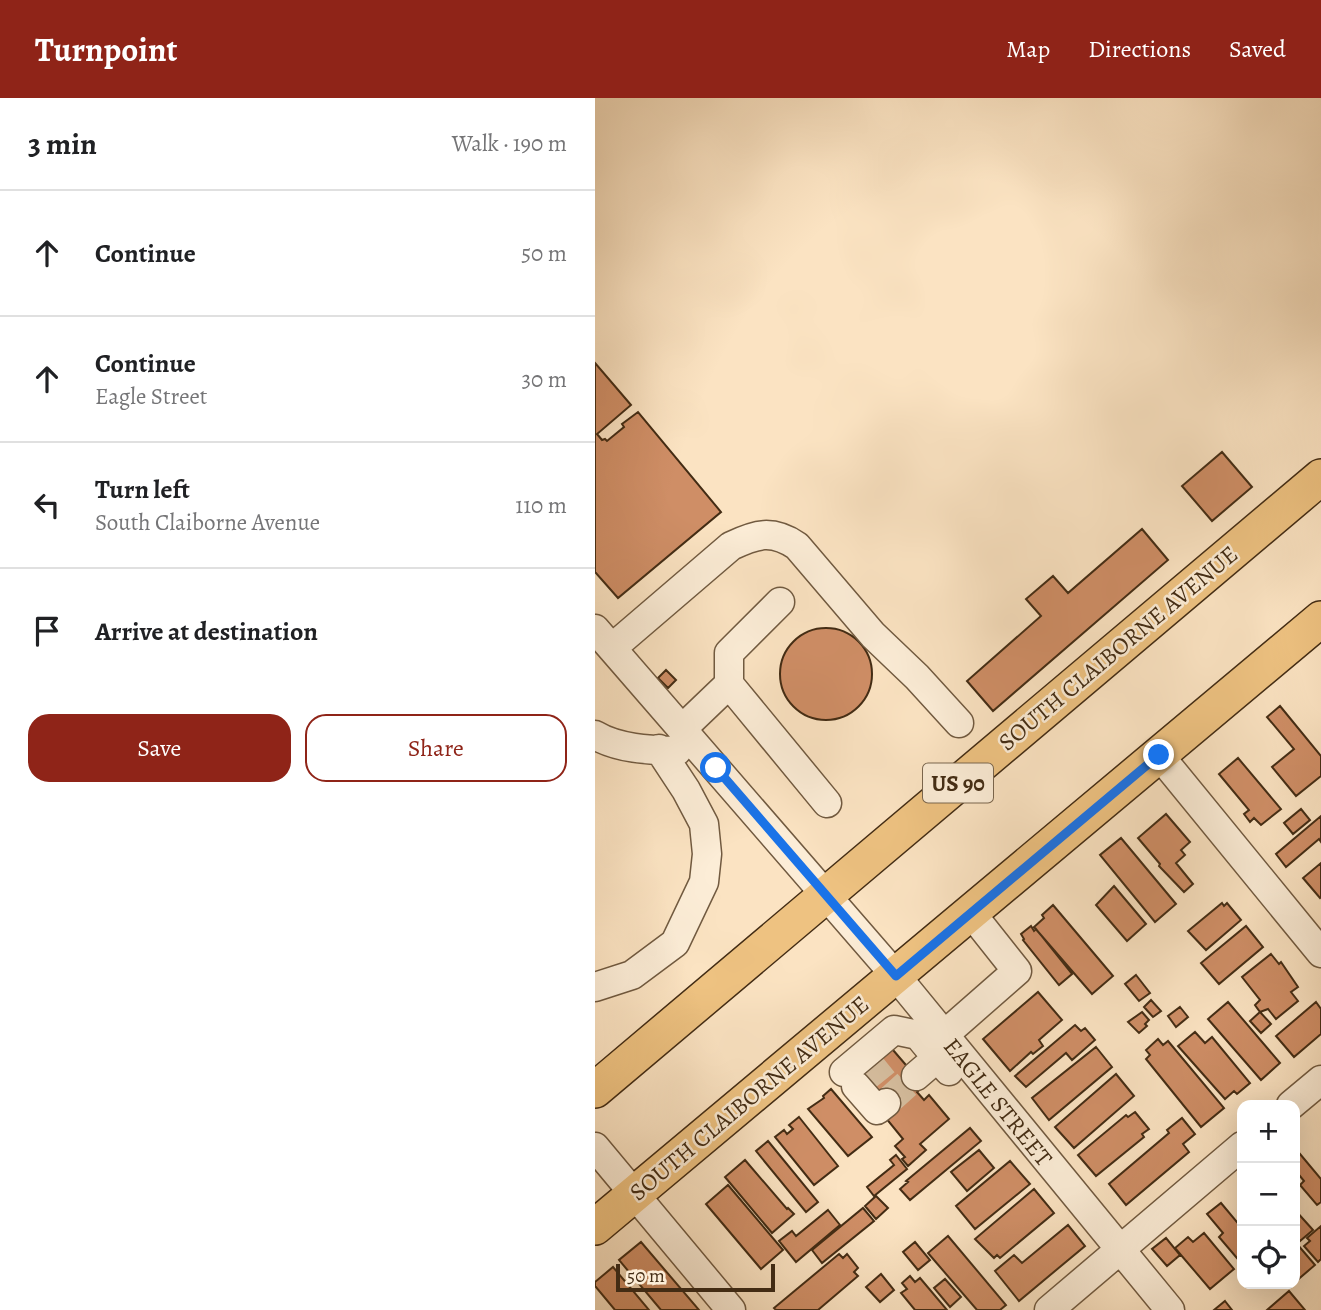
<!DOCTYPE html>
<html lang="en">
<head>
<meta charset="utf-8">
<style>
	body { margin:0; font-family:Alegreya,serif; background:#f6f6f6; color:#202124 }
	.controls { position:absolute; right:21px; bottom:21px; display:grid; overflow:hidden; border-radius:14px; box-shadow:0 7px 28px #0002 }
	.controls button { width:63px; height:63px; display:grid; place-items:center; padding:0; border:0; border-bottom:2px solid #e0e0e0; background:#fff; color:#202124; font:35px sans-serif }
	.scale { position:absolute; left:21px; bottom:18px; width:159px; box-sizing:border-box; padding-left:7px; border:4px solid #432c14; border-top:0; font-size:19px; line-height:24px; white-space:nowrap; color:#432c14; -webkit-text-stroke:5px #fcedd7; paint-order:stroke }
	.stop { position:absolute; width:21px; height:21px; margin:-16px; border:5px solid #1a73e8; border-radius:50%; background:#fff }
	.stop.end { background:#1a73e8; border-color:#fff; box-shadow:0 2px 7px #0008 }
	.list { margin:0; padding:0; list-style:none }
	h2 { display:flex; justify-content:space-between; align-items:center; height:91px; margin:0; padding:0 28px; font-size:30px }
	h2 small { font-size:23px; font-weight:400; color:#757577 }
	.list li { display:grid; grid-template-columns:46px 1fr auto; gap:21px; align-items:center; box-sizing:border-box; height:126px; padding:0 28px; border-top:2px solid #e0e0e0 }
	.list b { display:block; font-size:26px; white-space:nowrap }
	.list p { margin:0; font-size:23px; white-space:nowrap; color:#757577 }
	.list em { font-size:23px; font-style:normal; color:#757577 }
	.actions { display:flex; gap:14px; padding:21px 28px }
	.actions a { flex:1; padding:16px 0; border:2px solid #8f2418; border-radius:21px; text-align:center; font-size:24px; color:#8f2418 }
	.actions .main { background:#8f2418; color:#fff }
	.icon { flex:none; width:38px; height:38px; fill:none; stroke:currentColor; stroke-width:2; stroke-linecap:round; stroke-linejoin:round }
	.map { position:relative; flex:none; width:726px; height:1212px; overflow:hidden }
	header { display:flex; align-items:center; gap:42px; box-sizing:border-box; height:98px; padding:0 35px; background:#8f2418; color:#fff }
	header strong { font-size:33px }
	nav { display:flex; gap:38px; margin-inline-start:auto; font-size:24px }
	main { display:flex }
	aside { flex:1; background:#fff }
	.map>svg:first-child { display:block }
	.building { fill:#cf8e66; stroke:#432c14; stroke-width:2 }
	.lines { fill:none; stroke-linecap:round; stroke-linejoin:round }
	.minor-tunnel { stroke:#d6be9f; stroke-width:28; stroke-dasharray:28 14; stroke-linecap:butt }
	.minor-casing { stroke:#715a40; stroke-width:31 }
	.major-casing { stroke:#432c14; stroke-width:38 }
	.minor { stroke:#fcedd7; stroke-width:28 }
	.major { stroke:#eec281; stroke-width:35 }
	.route { stroke:#1a73e8; stroke-width:9 }
	.labels { text-anchor:middle; stroke-width:5; stroke-linejoin:round; paint-order:stroke }
	.shield { fill:#fcedd7; stroke:#7a664e; stroke-width:2 }
	.shield-label { font-size:23px; font-weight:bold; fill:#432c14 }
	.street-label { font-size:24px; fill:#432c14; stroke:#fcedd7 }
</style>
</head>
<body>
<header>
<strong>Turnpoint</strong>
<nav><a>Map</a><a>Directions</a><a>Saved</a></nav>
</header>
<main>
<aside>
<h2>3 min<small>Walk · 190 m</small></h2>
<ul class="list">
<li><svg class="icon" aria-label="ahead" viewBox="0 0 24 24"><path d="M12 20V5M6 11l6-6 6 6"/></svg><div><b>Continue</b></div><em>50 m</em></li>
<li><svg class="icon" aria-label="ahead" viewBox="0 0 24 24"><path d="M12 20V5M6 11l6-6 6 6"/></svg><div><b>Continue</b><p>Eagle Street</p></div><em>30 m</em></li>
<li><svg class="icon" aria-label="left" viewBox="0 0 24 24"><path d="M17 20v-9H6M10 6l-5 5 5 5"/></svg><div><b>Turn left</b><p>South Claiborne Avenue</p></div><em>110 m</em></li>
<li><svg class="icon" aria-label="arrive" viewBox="0 0 24 24"><path d="M6 21V4h12l-3 4 3 4H6"/></svg><div><b>Arrive at destination</b></div></li>
</ul>
<div class="actions"><a class="main">Save</a><a>Share</a></div>
</aside>
<div class="map">
<svg width="726" height="1212" viewBox="0 0 726 1212">
	<rect width="100%" height="100%" fill="#fbe3c2"/>
	<filter id="stains"><feTurbulence type="fractalNoise" baseFrequency=".00286" numOctaves="4"/><feColorMatrix values="0 0 0 0 .2 0 0 0 0 .09 0 0 0 0 .02 0 0 0 .5 -.17"/></filter>
	<radialGradient id="worn" r=".72"><stop offset=".6" stop-color="#630" stop-opacity="0"/><stop offset="1" stop-color="#630" stop-opacity=".3"/></radialGradient>
	<!-- building -->
	<path class="building" d="M0,265L36,307L2,336L7,342L10,341L12,343L29,329L27,326L43,314L126,414L23,500L0,474Z
		M627,354L657,389L617,423L587,388Z
		M547,431L573,462L398,613L372,583L446,518L431,501L458,478L473,495Z
		M185 576a46 46 0 1 1 92 0a46 46 0 1 1-92 0Z
		M71,572L81,582L73,590L63,580Z
		M685,608L726,658V678L701,698L677,669L699,651L672,619Z
		M643,660L686,711L666,727L659,720L655,724L649,716L654,712L624,676Z
		M706,711L715,722L698,736L689,725Z
		M571,716L595,744L586,752L590,757L581,765L598,786L589,794L564,768L565,766L543,740Z
		M726,718V744L724,741L691,769L681,756Z
		M526,740L581,806L560,824L505,757Z
		M726,765V799L725,800L708,780Z
		M519,788L551,826L532,843L501,807Z
		M627,805L629,808L632,805L646,822L611,852L593,833Z
		M458,807L518,878L497,896L439,829L449,820L447,817Z
		M436,828L439,833L441,831L477,876L464,887L428,842L429,841L426,836Z
		M651,828L668,849L624,886L606,865Z
		M676,856L684,866L686,864L703,889L696,894L703,903L681,921L673,911L665,914L660,907L665,902L647,879Z
		M541,877L555,895L544,903L530,886Z
		M443,894L467,922L444,942L448,948L438,956L436,954L415,973L388,941Z
		M556,902L566,913L558,919L549,909Z
		M633,904L685,965L666,982L613,921Z
		M721,904L726,911V936L699,959L681,938Z
		M585,909L593,919L581,929L573,918Z
		M547,914L554,922L550,926L552,928L544,935L533,924Z
		M665,914L676,926L666,935L655,923Z
		M480,927L486,933L490,930L500,942L477,962L471,955L431,989L420,978Z
		M600,934L610,945L617,939L655,985L642,996L639,993L630,1001L583,948Z
		M563,941L568,947L573,943L629,1010L606,1029L551,961L555,957L551,952Z
		M292,945L329,988L322,994L329,1002L334,997L354,1021L325,1046L331,1052L313,1068L307,1061L310,1059L300,1048L308,1041L290,1019L260,971Z
		M501,949L517,969L454,1022L437,1000Z
		M521,976L539,998L479,1050L460,1029Z
		M236,991L277,1039L253,1058L213,1011L229,1000L228,998Z
		M540,1014L554,1031L547,1036L549,1039L501,1078L483,1057L531,1017L533,1019Z
		M204,1019L243,1068L219,1087L180,1039L189,1032L192,1036L198,1031L194,1027Z
		M587,1020L600,1036L588,1046L594,1054L531,1107L514,1086L574,1035L572,1032Z
		M375,1030L386,1043L315,1102L305,1091L313,1084L311,1083Z
		M173,1043L223,1104L211,1114L161,1053Z
		M700,1050L726,1081V1104L722,1107L705,1087L709,1083L700,1072Z
		M384,1052L399,1070L372,1093L356,1074Z
		M301,1057L312,1071L279,1098L272,1089L299,1067L295,1062Z
		M150,1062L192,1111L193,1110L199,1116L177,1135L130,1079Z
		M415,1063L435,1086L380,1131L361,1108Z
		M133,1087L188,1152L166,1171L111,1106Z
		M439,1091L459,1115L405,1160L402,1157L399,1160L380,1141Z
		M281,1098L293,1110L281,1121L270,1108Z
		M626,1105L647,1130V1166L624,1139L628,1135L612,1116Z
		M268,1110L279,1123L227,1165L217,1152Z
		M233,1112L245,1127L201,1164L184,1143L197,1133L201,1138Z
		M700,1112L718,1132L705,1143L700,1137Z
		M473,1127L490,1148L424,1203L400,1173L419,1157L427,1165Z
		M726,1128V1161L723,1164L709,1148L715,1143L712,1140Z
		M609,1135L639,1171L615,1191L580,1150L593,1139L598,1144Z
		M353,1138L411,1207L405,1212H382L333,1155Z
		M571,1140L585,1157L572,1168L557,1151Z
		M46,1144L104,1212H66L24,1162Z
		M320,1144L335,1162L323,1172L308,1154Z
		M702,1146L720,1167L700,1184V1148Z
		M244,1156L248,1160L252,1156L263,1170L259,1174L263,1178L223,1212H181L179,1210Z
		M18,1169L54,1212H20L0,1188V1184Z
		M286,1176L299,1192L285,1204L271,1189Z
		M315,1178L320,1184L325,1180L352,1212H320L306,1195L312,1191L307,1185Z
		M350,1181L366,1199L355,1209L339,1190Z
		M694,1193L710,1212H672Z
		M630,1203L637,1212H619Z"/>
	<g class="lines">
		<!-- minor-tunnel -->
		<path class="minor-tunnel" d="M269,981L301,955
			M291,1005L321,978"/>
		<!-- minor casing -->
		<g class="minor-casing">
			<path id="minor" d="M0,531L301,878L575,1212
				M17,550L136,448C161,436 177,431 202,448L278,537L322,579L364,625
				M134,586V555L185,504
				M87,631L134,586L232,705
				M0,637C23,651 56,652 82,653
				M564,657L726,855
				M0,889L37,877L80,845L109,784L112,756L109,726L91,692L64,651
				M349,937L422,873L376,815
				M249,974L299,932L323,937L342,960
				M321,978L342,960L354,973
				M261,988L282,1012L291,1005
				M696,1007L726,982
				M0,1049L136,1212
				M454,1212L647,1048"/>
		</g>
		<!-- major casing -->
		<g class="major-casing">
			<path id="major" d="M0,992L726,379
				M0,1129L726,521"/>
		</g>
		<!-- minor -->
		<use href="#minor" class="minor"/>
		<!-- major -->
		<use href="#major" class="major"/>
	</g>
	<g class="lines">
		<!-- route -->
		<path class="route" d="M121,670L301,878L564,657"/>
	</g>
	<g class="labels">
		<!-- shield labels -->
		<rect class="shield" x="328" y="665.5" width="70" height="39" rx="5"/>
		<g class="shield-label">
			<text x="363" y="693">US 90</text>
		</g>
		<!-- street labels -->
		<g class="street-label">
			<text transform="translate(523 550) rotate(-40)" y="8">SOUTH CLAIBORNE AVENUE</text>
			<text transform="translate(154 1000) rotate(-40)" y="8">SOUTH CLAIBORNE AVENUE</text>
			<text transform="translate(403 1004) rotate(51)" y="8">EAGLE STREET</text>
		</g>
	</g>
	<rect width="100%" height="100%" filter="url(#stains)"/>
	<rect width="100%" height="100%" fill="url(#worn)"/>
</svg>
<div class="controls">
<button>+</button>
<button>−</button>
<button><svg class="icon" aria-label="locate" viewBox="0 0 24 24"><circle cx="12" cy="12" r="6"/><path d="M12 2v4M12 18v4M2 12h4M18 12h4"/></svg></button>
</div>
<div class="scale">50 m</div>
<div class="stop" style="left:121px;top:670px"></div>
<div class="stop end" style="left:564px;top:657px"></div>
</div>
</main>
</body>
</html>
